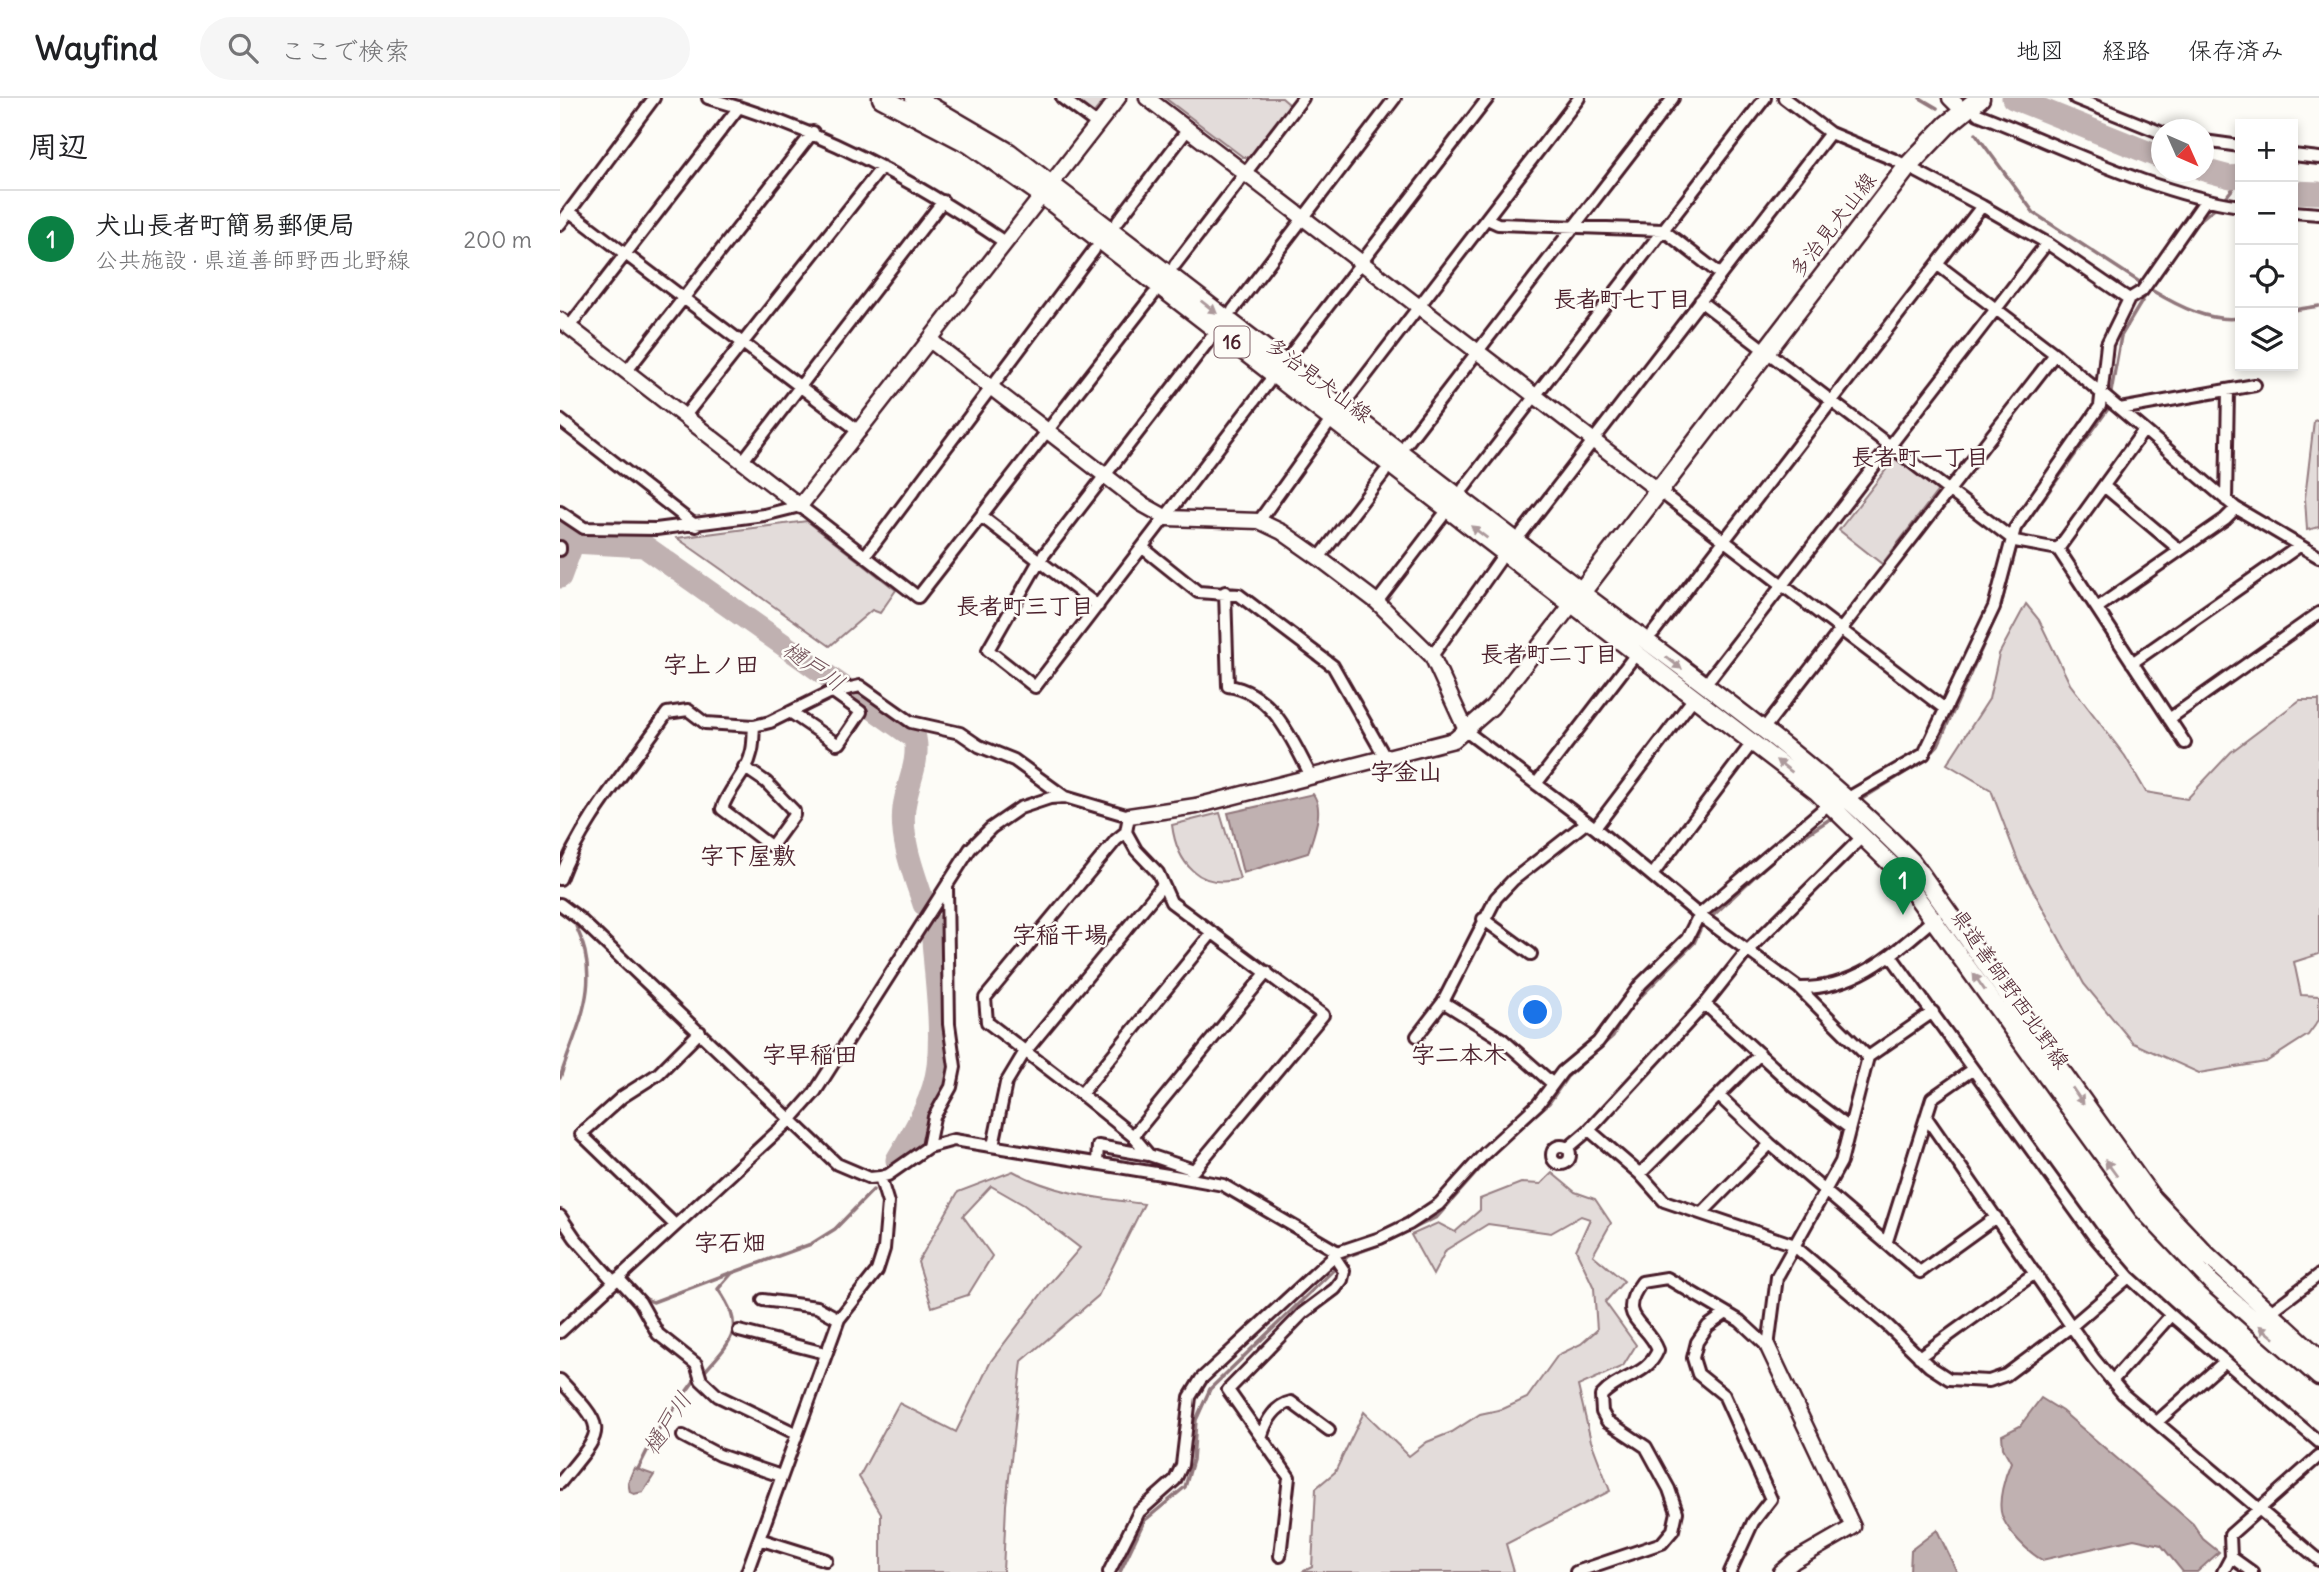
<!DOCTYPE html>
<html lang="ja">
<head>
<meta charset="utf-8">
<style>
	body { margin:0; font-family:Delius,"Klee One",sans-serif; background:#f6f6f6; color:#202124 }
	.controls { position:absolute; right:21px; top:21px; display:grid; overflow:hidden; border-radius:0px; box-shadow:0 4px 10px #0003 }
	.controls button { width:63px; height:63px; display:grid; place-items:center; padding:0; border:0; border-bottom:2px solid #e0e0e0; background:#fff; color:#202124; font:35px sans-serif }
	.compass { position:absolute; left:1591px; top:21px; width:63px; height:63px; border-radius:50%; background:#fff; box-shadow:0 4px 10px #0003; rotate:135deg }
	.you { position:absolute; left:976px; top:915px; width:24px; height:24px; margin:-18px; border:5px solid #fff; border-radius:50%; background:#1a73e8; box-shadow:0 0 0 10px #1a73e833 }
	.badge { display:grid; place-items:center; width:46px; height:46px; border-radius:50%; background:#0b8043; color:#fff; font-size:23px; font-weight:700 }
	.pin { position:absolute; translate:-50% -58px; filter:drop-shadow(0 2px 4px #0008) }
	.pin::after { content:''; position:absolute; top:37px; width:24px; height:21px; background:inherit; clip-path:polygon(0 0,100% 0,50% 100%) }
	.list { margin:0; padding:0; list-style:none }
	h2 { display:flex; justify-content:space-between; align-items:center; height:91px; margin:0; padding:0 28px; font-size:30px }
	h2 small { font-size:23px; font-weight:400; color:#757577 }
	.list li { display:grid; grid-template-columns:46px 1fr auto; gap:21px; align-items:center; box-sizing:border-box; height:98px; padding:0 28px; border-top:2px solid #e0e0e0 }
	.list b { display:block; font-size:26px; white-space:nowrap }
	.list p { margin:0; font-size:23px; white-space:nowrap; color:#757577 }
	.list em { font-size:23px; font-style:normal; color:#757577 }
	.icon { flex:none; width:38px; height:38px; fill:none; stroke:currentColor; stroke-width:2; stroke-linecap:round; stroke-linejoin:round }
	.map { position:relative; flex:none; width:1759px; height:1474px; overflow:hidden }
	header { display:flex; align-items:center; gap:42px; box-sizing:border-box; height:98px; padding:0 35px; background:#fff; border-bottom:2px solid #e0e0e0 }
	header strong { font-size:33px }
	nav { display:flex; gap:38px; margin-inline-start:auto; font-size:24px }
	.search { width:490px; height:63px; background:#f6f6f6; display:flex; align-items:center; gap:18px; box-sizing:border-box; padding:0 24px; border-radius:38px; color:#757577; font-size:26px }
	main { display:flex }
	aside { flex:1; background:#fff }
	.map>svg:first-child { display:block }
	.green { fill:#e3dcda; stroke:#967e82; stroke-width:2 }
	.water { fill:#c0b1b1; stroke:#91777b; stroke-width:2 }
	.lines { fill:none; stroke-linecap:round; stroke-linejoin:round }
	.stream { stroke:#91777b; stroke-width:3.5 }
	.river { stroke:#c0b1b1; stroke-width:23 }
	.minor-casing { stroke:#4a1f2b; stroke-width:16 }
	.tertiary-casing { stroke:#4a1f2b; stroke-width:19 }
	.secondary-casing { stroke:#4a1f2b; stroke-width:21 }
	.primary-casing { stroke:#4a1f2b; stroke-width:23 }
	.minor { stroke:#fdfcf7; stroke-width:10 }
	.tertiary { stroke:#fdfcf7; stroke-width:14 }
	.secondary { stroke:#fdfcf7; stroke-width:16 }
	.primary { stroke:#fdfcf7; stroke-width:18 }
	.oneway { fill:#ac999b }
	.labels { text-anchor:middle; stroke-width:5; stroke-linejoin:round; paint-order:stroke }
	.shield { fill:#fdfcf7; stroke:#806168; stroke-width:2 }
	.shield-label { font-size:19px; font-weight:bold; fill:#4a1f2b }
	.street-label { font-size:21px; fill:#4a1f2b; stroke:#fdfcf7 }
	.neighbourhood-label { font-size:23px; font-weight:bold; fill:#4a1f2b; stroke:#fdfcf7 }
	.water-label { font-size:23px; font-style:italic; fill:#73525a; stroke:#fdfcf7 }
	.quarter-label { font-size:24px; font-weight:bold; fill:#4a1f2b; stroke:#fdfcf7 }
</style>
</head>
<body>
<header>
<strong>Wayfind</strong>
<div class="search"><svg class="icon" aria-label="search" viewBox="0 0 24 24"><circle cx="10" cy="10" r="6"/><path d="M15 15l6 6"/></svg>ここで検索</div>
<nav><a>地図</a><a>経路</a><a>保存済み</a></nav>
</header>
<main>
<aside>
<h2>周辺<small></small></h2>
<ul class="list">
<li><span class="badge">1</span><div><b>犬山長者町簡易郵便局</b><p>公共施設 · 県道善師野西北野線</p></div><em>200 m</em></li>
</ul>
</aside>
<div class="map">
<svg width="1759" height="1474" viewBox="0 0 1759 1474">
	<rect width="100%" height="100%" fill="#fdfcf7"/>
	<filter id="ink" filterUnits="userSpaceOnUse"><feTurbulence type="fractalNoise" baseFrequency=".0143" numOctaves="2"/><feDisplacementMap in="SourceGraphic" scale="14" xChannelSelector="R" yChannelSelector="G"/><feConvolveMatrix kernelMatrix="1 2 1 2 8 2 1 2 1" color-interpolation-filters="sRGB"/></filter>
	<g filter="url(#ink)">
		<!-- green -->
		<path class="green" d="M512,0H546L533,16Z
			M605,0H722L730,7L690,59H683Z
			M1759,321V429L1747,432L1745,400L1754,323Z
			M1336,359L1379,391L1322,466L1279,432Z
			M247,423L336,492L320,515L312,512L270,548L117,440Z
			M1466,506L1479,522L1510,586L1565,658L1586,694L1627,701L1671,654L1740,602H1759V856L1734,864L1741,897L1759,898V922L1748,937L1706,964L1639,975L1573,945L1524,886L1460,768L1431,692L1387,666L1429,601L1439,556Z
			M660,715L680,781C639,792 617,765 612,727Z
			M453,1073C495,1096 538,1100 584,1106L538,1198L462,1263L446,1407L443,1474H321V1415L299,1379L339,1305L396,1334L431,1263L489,1186L520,1150L464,1107L431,1088L403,1118L432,1158L408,1197L372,1209L358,1164L398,1094Z
			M992,1075L1015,1094L1035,1101L1051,1125L1033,1157L1064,1183L1045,1204L1076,1247L1063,1268L1018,1288L1031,1343L1050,1393L946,1446L954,1474H742L752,1469L756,1390L775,1374L804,1314L849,1358L867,1344L892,1334L920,1316L943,1311L967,1300L998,1257L1021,1246L1037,1232L1034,1190L1016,1152L1030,1121L1021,1118L991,1135L928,1126L886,1152L873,1177L851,1137L878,1125L895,1134L920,1112V1101L961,1085L981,1086Z"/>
		<!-- water -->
		<path class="water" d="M753,696C765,712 753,737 748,755L683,775L668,715Z
			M1481,1300L1502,1313L1633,1426L1643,1441L1659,1454L1637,1474H1623L1601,1447L1574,1441L1482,1462C1468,1454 1448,1434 1442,1418C1437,1403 1445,1378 1451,1364L1443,1350L1442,1337L1460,1328Z
			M74,1370L94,1377L83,1394L74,1396L70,1394L68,1384Z
			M1377,1432L1397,1474H1350L1351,1452Z"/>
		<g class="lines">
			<!-- stream -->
			<path class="stream" d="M1360,0L1377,10
				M1416,36L1474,115L1578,183
				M1663,103L1674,89L1670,79
				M1634,127L1657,108
				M1593,193C1620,209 1649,224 1680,220
				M1733,212L1759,208
				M1297,704L1362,664L1378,647L1440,510L1461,432L1548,311L1561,238L1591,188
				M1071,908L1134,845L1141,829L1194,779L1229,748L1276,717
				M0,980C18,924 43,886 16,828
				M84,1200L93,1204L170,1175
				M145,1273C174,1241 185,1230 158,1191L172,1175L251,1146L275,1131L313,1092
				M0,1302V1301
				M78,1371L96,1335L137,1279
				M560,1474L584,1423L625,1389L633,1362L636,1322L650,1291L788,1158L824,1145L877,1119L940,1048L989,1005L1007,979L1053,938L1064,917"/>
			<!-- river -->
			<path class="river" d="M1453,0L1602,60
				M1644,72L1670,79L1680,78
				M1733,94L1759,95
				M0,435L13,444L84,448L355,640C360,665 347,685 344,710C340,742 354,776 364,806
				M0,479L13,444
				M337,1062C354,1033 374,1002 378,968C383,921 374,872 372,826"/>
			<!-- minor casing -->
			<g class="minor-casing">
				<path id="minor" d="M148,0C262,32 348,79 446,145
					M502,0L537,26
					M1224,0L1270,35L1335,62L1422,108L1487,145L1569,201L1547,246L1540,308L1455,430L1434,509L1364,656L1288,700
					M1515,0L1602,35
					M1410,8L1418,16C1501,48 1592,95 1680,108
					M1644,43L1680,48
					M1733,57L1759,60
					M10,114L300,334
					M1733,114L1759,116
					M927,121L938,126L1103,132L1160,176
					M558,123L628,31
					M0,126L94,0
					M615,167L743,0
					M1378,167L1495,256L1676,410L1759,459
					M1569,201L1582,193L1645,103
					M1140,203L1455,443L1498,451L1625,645
					M673,212L835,0
					M9,229L179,9
					M650,241L479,463L428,552L475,589L708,285
					M731,256L928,0
					M66,274L253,34
					M781,310L1019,0
					M1560,311L1695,287
					M124,319L322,69
					M0,322L136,428
					M847,345L1113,0
					M182,364L383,103
					M1545,389L1620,452
					M904,390L1205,0
					M1099,393L1385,611
					M1666,402L1668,292
					M0,414L24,430L96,431L204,417L240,408L358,499L593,197
					M421,418L538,508
					M699,423L772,321
					M962,435L1270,35
					M0,449V452
					M583,450L638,494L679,497L773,568L826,661
					M1498,451L1584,332
					M305,458L534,152
					M759,460L824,375
					M665,494L668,588C713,594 732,642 751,678
					M817,504L882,419
					M1537,510L1665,421L1676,410
					M1093,535L1422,108
					M872,558L939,463
					M1572,565L1738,449
					M1151,579L1487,145
					M230,614L277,646L280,645L301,614L273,594
					M1609,621L1759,515
					M1209,624L1495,256
					M907,634L1035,730L1139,817L1239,890L1308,959
					M184,669L206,684L234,713V717L213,746L209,747L162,711C168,691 187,675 191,656C194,648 193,637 194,628
					M976,686L1076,556
					M1035,730L1130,605
					M1301,740L1187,853L1145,906L1029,1032L1080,1076L1104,1103L1232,1146L1327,1227L1369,1268L1389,1281L1429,1283L1446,1277L1513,1227L1569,1179
					M1093,776L1192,645
					M0,781C22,721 71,668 107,615L128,612L145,625L194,628L210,624L269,595L300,588L351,624L400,635L419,648L454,662L505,699
					M0,806L20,821L277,1066L310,1080L320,1079L328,1077L368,1049L394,1042L614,1078L663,1087L778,1154
					M923,821L971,856
					M1331,858L1533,1137L1569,1179L1611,1217L1759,1344
					M1239,890C1297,891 1334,855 1376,819
					M883,904L942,941L993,986
					M1145,906L1235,989L1288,1029
					M857,938L883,904L936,800L953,782L1027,724
					M521,996L651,836
					M1159,998L1210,1046L1360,1174L1436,1119
					M1366,1019L1534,1261L1563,1296L1759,1462
					M573,1038L707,874
					M433,1048L446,985L464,955L602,788
					M992 1057a9 9 0 1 1 18 0a9 9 0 1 1-18 0Z
					M368,1049L374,1019L391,989L395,969L389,926L387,789
					M1008,1050L1029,1032
					M537,1064L538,1048L589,1057
					M1080,1076L1200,956
					M1142,1115L1210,1046
					M0,1118L15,1140L54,1184
					M115,1127L21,1036L62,999L98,976L140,934
					M1327,1143L1372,1000L1412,972
					M58,1180L80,1204L98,1236L136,1266L141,1282L158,1298L237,1336
					M203,1202L257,1209L279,1221
					M1709,1215L1759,1177
					M1165,1216L1148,1228L1137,1244L1133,1260L1138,1276L1164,1297L1211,1401L1193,1424L1170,1474
					M179,1233L265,1255
					M0,1234L232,1020L255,994L410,751L431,730L460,710L490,700L505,699L569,718L566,734L556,742L425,900L427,924L521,996L573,1038L589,1057L634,1072L763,917L611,804L598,775L576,752L566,734
					M1208,1249L1217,1179L1281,1064L1308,959L1373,914
					M1359,1259L1475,1175
					M0,1282C50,1335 44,1330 0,1385
					M1552,1283L1611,1217
					M1597,1324L1664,1264
					M702,1337C706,1323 716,1307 731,1304L769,1332
					M123,1338L159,1357L221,1378
					M199,1441L266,1462
					M720,1458L729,1379L668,1292L743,1215L775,1191L782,1182L784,1173L774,1158
					M1671,1459L1692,1474
					M187,1474L279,1221L317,1173L324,1151L328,1105L320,1079
					M549,1474L579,1414L615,1382L622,1367L630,1299L641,1281L778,1154L820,1140L849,1126L879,1106L925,1055L979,1005L1002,974L1038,944L1081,886L1127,841L1139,817L1270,705
					M1016,1474L1102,1445L1113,1432L1117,1414L1109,1391L1086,1349L1047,1323L1042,1314L1041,1298C1060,1277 1087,1279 1098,1252C1087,1223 1054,1221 1082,1184L1107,1180L1180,1223L1208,1249
					M1663,1474L1671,1459L1670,1437L1759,1358"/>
			</g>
			<!-- tertiary casing -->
			<g class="tertiary-casing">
				<path id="tertiary" d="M587,0L1099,393
					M1390,0L1403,13
					M0,222L240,408L558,0
					M371,243L582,406L607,420L699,423L722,434L759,460L817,504L872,558L907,634
					M569,718L636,708L894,642L932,609L1012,506
					M1208,1249L1293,1429L1234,1463L1221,1474"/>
			</g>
			<!-- secondary casing -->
			<g class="secondary-casing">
				<path id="secondary" d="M1021,494C1134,580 1252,660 1351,762L1591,1098L1645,1155L1759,1260
					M1012,506L1257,694L1338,773L1583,1112L1651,1184L1759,1279"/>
			</g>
			<!-- primary casing -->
			<g class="primary-casing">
				<path id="primary" d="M322,0L410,46L483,97L1012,506L1348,68L1387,27L1420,0
					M355,0L449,55L1021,494"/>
			</g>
			<!-- minor -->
			<use href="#minor" class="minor"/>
			<!-- tertiary -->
			<use href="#tertiary" class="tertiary"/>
			<!-- secondary -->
			<use href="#secondary" class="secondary"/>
			<!-- primary -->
			<use href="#primary" class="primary"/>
		</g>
		<!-- one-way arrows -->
		<defs><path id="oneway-solid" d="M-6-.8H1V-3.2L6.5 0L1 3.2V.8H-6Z" transform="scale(1.75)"/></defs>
		<g class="oneway">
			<use href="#oneway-solid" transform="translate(649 209) rotate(38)"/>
			<use href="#oneway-solid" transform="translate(919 434) rotate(-143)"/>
			<use href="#oneway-solid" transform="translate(1114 565) rotate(37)"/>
			<use href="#oneway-solid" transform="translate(1224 668) rotate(-143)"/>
			<use href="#oneway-solid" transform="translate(1419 884) rotate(-125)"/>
			<use href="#oneway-solid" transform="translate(1518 998) rotate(55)"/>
			<use href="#oneway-solid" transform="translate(1551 1070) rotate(-126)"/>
			<use href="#oneway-solid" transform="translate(1707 1234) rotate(-140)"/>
		</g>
	</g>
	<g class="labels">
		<!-- shield labels -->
		<rect class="shield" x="654.5" y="228.5" width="35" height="31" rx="5"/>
		<g class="shield-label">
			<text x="672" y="251">16</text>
		</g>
		<!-- street labels -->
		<g class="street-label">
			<text transform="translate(1273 127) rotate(-52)" y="7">多治見犬山線</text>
			<text transform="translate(759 282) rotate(37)" y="7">多治見犬山線</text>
			<text transform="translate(1450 891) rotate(55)" y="7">県道善師野西北野線</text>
		</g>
		<!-- neighbourhood labels -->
		<g class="neighbourhood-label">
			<text x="1062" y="209">長者町七丁目</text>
			<text x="1360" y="367">長者町一丁目</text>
			<text x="465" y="516">長者町三丁目</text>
			<text x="989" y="564">長者町二丁目</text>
		</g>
		<!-- water labels -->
		<g class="water-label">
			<text transform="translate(254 568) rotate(35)" y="8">樋戸川</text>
			<text transform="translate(107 1325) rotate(-57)" y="8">樋戸川</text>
		</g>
		<!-- quarter labels -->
		<g class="quarter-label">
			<text x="151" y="575">字上ノ田</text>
			<text x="846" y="682">字金山</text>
			<text x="188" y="766">字下屋敷</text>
			<text x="500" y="845">字稲干場</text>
			<text x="250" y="965">字早稲田</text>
			<text x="899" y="965">字二本木</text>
			<text x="170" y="1153">字石畑</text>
		</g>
	</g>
</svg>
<div class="controls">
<button>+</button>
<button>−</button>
<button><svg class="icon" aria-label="locate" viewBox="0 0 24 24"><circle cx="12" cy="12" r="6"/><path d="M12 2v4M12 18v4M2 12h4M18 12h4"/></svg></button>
<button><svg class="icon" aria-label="layers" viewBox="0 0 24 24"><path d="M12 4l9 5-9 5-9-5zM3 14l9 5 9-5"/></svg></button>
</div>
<svg class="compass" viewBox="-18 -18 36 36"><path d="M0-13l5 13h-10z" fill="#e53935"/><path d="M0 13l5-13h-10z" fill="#757577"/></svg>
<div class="you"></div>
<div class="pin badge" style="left:1343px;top:817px">1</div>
</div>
</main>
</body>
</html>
